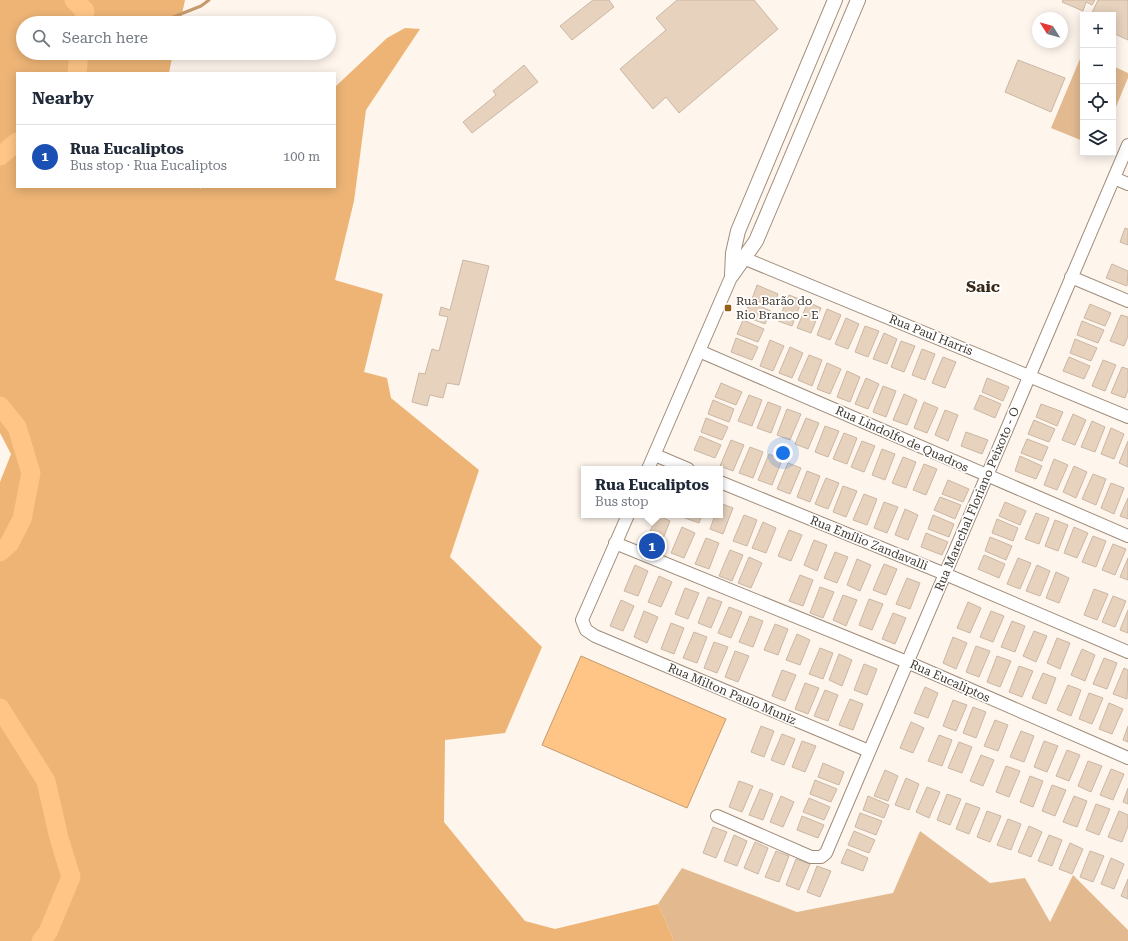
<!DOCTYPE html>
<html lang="en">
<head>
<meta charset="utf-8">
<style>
	body { margin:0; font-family:"Roboto Serif",serif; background:#f6f6f7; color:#1f2937 }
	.controls { position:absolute; right:12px; top:12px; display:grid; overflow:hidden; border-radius:0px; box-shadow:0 2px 10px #0003 }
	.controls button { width:36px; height:36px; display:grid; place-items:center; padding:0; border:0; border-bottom:1px solid #e0e1e3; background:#fff; color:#1f2937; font:20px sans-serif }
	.compass { position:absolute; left:1032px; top:12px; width:36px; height:36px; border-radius:50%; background:#fff; box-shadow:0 2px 10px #0003; rotate:307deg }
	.you { position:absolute; left:783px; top:453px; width:14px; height:14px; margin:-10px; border:3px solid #fff; border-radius:50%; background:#1a73e8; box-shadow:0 0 0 6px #1a73e833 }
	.badge { display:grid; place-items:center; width:26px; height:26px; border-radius:50%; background:#db2777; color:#fff; font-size:13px; font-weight:700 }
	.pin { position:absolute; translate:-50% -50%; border:2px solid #fff; box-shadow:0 1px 4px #0006 }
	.popup { position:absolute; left:581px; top:466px; width:142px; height:52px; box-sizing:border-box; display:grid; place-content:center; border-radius:0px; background:#fff; filter:drop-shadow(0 1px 3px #0005); font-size:13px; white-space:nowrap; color:#747a83 }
	.popup b { font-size:15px; color:#1f2937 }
	.popup::after { content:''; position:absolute; left:50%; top:100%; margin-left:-8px; border:8px solid transparent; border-top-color:#fff }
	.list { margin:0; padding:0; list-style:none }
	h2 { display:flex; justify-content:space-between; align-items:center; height:52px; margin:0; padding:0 16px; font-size:17px }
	h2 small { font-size:13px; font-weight:400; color:#747a83 }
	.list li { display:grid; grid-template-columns:26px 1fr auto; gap:12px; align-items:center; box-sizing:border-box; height:64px; padding:0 16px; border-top:1px solid #e0e1e3 }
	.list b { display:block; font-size:15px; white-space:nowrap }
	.list p { margin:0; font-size:13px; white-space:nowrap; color:#747a83 }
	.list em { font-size:13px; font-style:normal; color:#747a83 }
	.icon { flex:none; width:22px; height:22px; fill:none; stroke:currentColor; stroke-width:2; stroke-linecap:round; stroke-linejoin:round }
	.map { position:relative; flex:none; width:1128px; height:941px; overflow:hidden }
	.search { position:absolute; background:#fff; box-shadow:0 2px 10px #0003; left:16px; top:16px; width:320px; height:44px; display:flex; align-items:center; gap:10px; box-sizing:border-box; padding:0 14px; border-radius:22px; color:#747a83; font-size:15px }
	.panel { position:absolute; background:#fff; box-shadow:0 2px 10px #0003; left:16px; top:72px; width:320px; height:116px; border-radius:0px }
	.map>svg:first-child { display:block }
	.green { fill:#e3ba90 }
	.forest { fill:#edb476 }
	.water { fill:#ffc587; stroke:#c59a6d }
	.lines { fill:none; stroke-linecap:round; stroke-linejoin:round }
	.stream { stroke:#c59a6d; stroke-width:3 }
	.river { stroke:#ffc587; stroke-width:19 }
	.building { fill:#e6d2bd; stroke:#cbb7a3 }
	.minor-casing { stroke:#a08d7a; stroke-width:14 }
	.tertiary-casing { stroke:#a08d7a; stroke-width:16 }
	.minor { stroke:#fff; stroke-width:12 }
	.tertiary { stroke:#fff; stroke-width:14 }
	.poi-dot { fill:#976019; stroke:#fff; stroke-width:1.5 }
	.labels { text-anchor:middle; stroke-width:3.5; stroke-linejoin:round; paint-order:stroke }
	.poi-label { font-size:12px; fill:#3f372f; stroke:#fff; text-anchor:start }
	.street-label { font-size:12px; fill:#3f372f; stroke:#fff }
	.district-label { font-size:16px; font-weight:bold; fill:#372817; stroke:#fff }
</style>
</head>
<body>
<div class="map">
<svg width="1128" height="941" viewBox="0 0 1128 941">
	<rect width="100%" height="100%" fill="#fef5ed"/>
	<!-- green -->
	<path class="green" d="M1082,54H1083V141L1051,128Z
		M1113,66L1128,73V78L1113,114Z
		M920,831L990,883L1025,878L1050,922L1073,875L1128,930V941H674L658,904L682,868L797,912L893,893Z"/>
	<!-- forest -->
	<path class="forest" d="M0,0H185L180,23H23V53H173L169,73H17V187H199L200,189L203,187H335V87L387,38L405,28L420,29L366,110L354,201L335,280L383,294L364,372L387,378L391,398L479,470L450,557L542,647L505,733L445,740L444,822L525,921L555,929L658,904L674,941H0V482L11,454L0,433Z"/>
	<!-- water -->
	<path class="water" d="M581,656L726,719L687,808L542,745Z"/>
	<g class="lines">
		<!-- stream -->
		<path class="stream" d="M158,23L201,6L209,0"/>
		<!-- river -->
		<path class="river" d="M74,0L85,11L83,23
			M77,73L79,53
			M0,156L17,142
			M0,406L17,427L31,473L22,519L9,544L0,552
			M0,708L46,781L59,838L71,877L48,932L41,941"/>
	</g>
	<!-- building -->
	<path class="building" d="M593,0H609L614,7L572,40L560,26Z
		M677,0H754L778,29L679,113L666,97L653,109L620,69L666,30L656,18Z
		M1063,0H1095L1092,5L1086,2L1083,11L1062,2Z
		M1098,0H1128V40L1113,33V15H1091Z
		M1018,60L1065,78L1051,112L1005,92Z
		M524,65L538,82L472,133L463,122L496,95L493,91Z
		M1125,228L1128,229V245L1120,242Z
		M463,260L489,266L459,385L447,383L443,398L430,395L427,406L412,402L419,373L425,374L432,349L439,351L448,317L439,315L441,307L450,310Z
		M1112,264L1128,271L1127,286L1106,278Z
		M757,285L778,294L773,307L752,299Z
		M789,295L802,300L792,326L778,321Z
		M750,302L771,311L765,324L744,316Z
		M808,302L821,308L811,333L797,328Z
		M1090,304L1111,313L1105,326L1084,318Z
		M827,309L841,315L830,340L817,335Z
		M1121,315L1128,317V336L1124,346L1110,341Z
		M846,318L859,324L848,349L835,344Z
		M743,320L764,329L758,342L737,334Z
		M1082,321L1104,330L1098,343L1077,335Z
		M865,326L879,331L868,357L855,352Z
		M884,333L897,339L887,364L873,359Z
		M736,338L758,347L752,360L731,352Z
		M1075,339L1097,348L1091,361L1070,353Z
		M770,340L784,346L773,371L760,366Z
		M901,341L915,346L904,372L891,367Z
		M790,347L803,353L792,378L779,373Z
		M922,349L935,354L925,380L912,375Z
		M809,355L822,360L812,386L798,380Z
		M943,357L956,362L945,388L932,383Z
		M1069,357L1090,366L1084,379L1063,371Z
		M1103,360L1116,365L1105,391L1092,386Z
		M827,363L841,369L830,394L817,389Z
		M1122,367L1128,369V390L1125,398L1111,393Z
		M847,371L860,377L850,402L837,397Z
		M866,378L879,384L868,409L855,404Z
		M987,378L1009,387L1003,401L982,392Z
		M721,383L742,392L736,405L715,397Z
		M883,386L896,391L886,417L873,412Z
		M904,394L917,400L907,425L893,420Z
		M749,395L762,400L752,426L738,421Z
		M980,395L1001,404L995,418L974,409Z
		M713,400L734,409L729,422L708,414Z
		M768,402L781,407L771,433L757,428Z
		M924,402L938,408L927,433L914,428Z
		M1041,404L1063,412L1057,426L1036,417Z
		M787,409L801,414L790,440L777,435Z
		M945,410L958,415L948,441L935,435Z
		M1073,414L1086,420L1075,445L1062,440Z
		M706,418L728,427L722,440L701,432Z
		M806,418L819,423L808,449L795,444Z
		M1034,420L1055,429L1049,442L1028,434Z
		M1092,421L1105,427L1095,452L1081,447Z
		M825,426L839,431L828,457L815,452Z
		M1111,428L1124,434L1114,459L1101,454Z
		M966,432L988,440L982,454L961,446Z
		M844,433L857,438L847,464L833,459Z
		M700,436L721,445L715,458L694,450Z
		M1027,439L1048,447L1042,461L1021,453Z
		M731,440L744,445L733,471L720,466Z
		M862,441L875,446L864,472L851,467Z
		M1128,441V467L1119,463Z
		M750,447L763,452L753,478L739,473Z
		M882,449L895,454L885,480L872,475Z
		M769,454L782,460L772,485L758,480Z
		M1020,456L1042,466L1036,479L1015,471Z
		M903,457L916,462L906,488L892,483Z
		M1054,459L1068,465L1057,490L1044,485Z
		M788,463L801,468L790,494L777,489Z
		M924,464L937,469L926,495L913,490Z
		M1074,466L1087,472L1076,498L1063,492Z
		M807,471L820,476L810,502L797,497Z
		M1093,474L1106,479L1096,505L1082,499Z
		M826,478L839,483L828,509L815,504Z
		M948,480L969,489L963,502L942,494Z
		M1111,483L1124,488L1114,514L1101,508Z
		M843,486L857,491L846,517L833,512Z
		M864,494L877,499L867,525L853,520Z
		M940,497L961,505L955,519L934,510Z
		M1128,498V519L1120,516Z
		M884,502L898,507L887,533L874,528Z
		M1005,502L1026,511L1020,525L999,516Z
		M720,503L733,508L723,534L710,529L715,515H720Z
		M905,509L918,515L908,540L895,535Z
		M1036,513L1049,518L1039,544L1025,539Z
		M657,515L670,521L660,546L646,541Z
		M687,515H702L699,523L685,518Z
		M744,515L757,520L747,546L733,541Z
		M933,515L954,524L949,537L928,529Z
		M997,519L1018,528L1013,541L992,533Z
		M1055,520L1068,525L1058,551L1045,546Z
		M763,522L776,528L766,553L752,548Z
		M682,527L695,533L684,558L671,553Z
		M1074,527L1088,533L1077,558L1064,553Z
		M789,530L802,535L791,561L778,556Z
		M926,533L948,542L942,555L921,547Z
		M1093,536L1106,541L1096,567L1082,562Z
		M990,537L1012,546L1006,560L985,551Z
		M706,538L719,543L709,569L695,564Z
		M814,540L827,545L817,571L804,565Z
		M1113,544L1126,549L1115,575L1102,570Z
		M730,550L743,555L732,581L719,576Z
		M835,552L848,557L837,583L824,578Z
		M984,555L1005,564L999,578L978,569Z
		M749,557L762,563L751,588L738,583Z
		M1018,558L1031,563L1020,589L1007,584Z
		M1128,558V580L1120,577Z
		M857,559L871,565L860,591L847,585Z
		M884,564L897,569L886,595L873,590Z
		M635,565L648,571L638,596L624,591Z
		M1037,565L1050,571L1040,596L1026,591Z
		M1056,572L1069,578L1059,603L1046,598Z
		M800,575L813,580L803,606L789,601Z
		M659,576L672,582L661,607L648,602Z
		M907,578L920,583L910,609L896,604Z
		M820,587L834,592L823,618L810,613Z
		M685,588L699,593L688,619L675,614Z
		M1094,589L1108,594L1097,620L1084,615Z
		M843,595L857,600L846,626L833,620Z
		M1113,596L1126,601L1115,627L1102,622Z
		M708,597L722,602L711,628L698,623Z
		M869,599L883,604L872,630L859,625Z
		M621,600L634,606L623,631L610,626Z
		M968,602L981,608L970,633L957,628Z
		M729,607L742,612L731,638L718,633Z
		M1128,610V633L1120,630Z
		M644,611L658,617L647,643L634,637Z
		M991,611L1004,616L993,642L980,637Z
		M893,613L906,618L895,644L882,639Z
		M750,616L763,621L753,647L739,642Z
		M1012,621L1025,626L1015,652L1001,647Z
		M671,623L684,628L674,654L661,649Z
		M775,624L788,629L778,655L764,650Z
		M1034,631L1047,636L1036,662L1023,656Z
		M694,632L707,637L697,663L683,658Z
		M797,634L810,640L800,665L786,660Z
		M953,637L967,643L956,669L943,663Z
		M1057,638L1070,643L1060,669L1047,663Z
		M714,642L728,647L717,673L704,668Z
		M976,646L990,651L979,677L966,672Z
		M820,648L833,653L823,679L809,674Z
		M1082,649L1095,655L1085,681L1071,675Z
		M735,651L749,656L738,682L725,677Z
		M839,654L852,660L842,686L829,680Z
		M997,656L1011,661L1000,687L987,682Z
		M1104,658L1117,663L1107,689L1093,684Z
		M864,664L877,669L867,695L854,690Z
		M1019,666L1033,671L1022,697L1009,692Z
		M1124,668L1128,670L1127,699L1113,694Z
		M782,670L796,675L785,701L772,696Z
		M1043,673L1056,678L1046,704L1032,698Z
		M805,683L819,688L808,714L795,709Z
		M1068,685L1081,690L1071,716L1057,710Z
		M925,687L938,693L928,718L914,713Z
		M825,690L838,695L828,721L814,716Z
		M1089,693L1103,698L1092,724L1079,719Z
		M850,699L863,704L853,730L839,725Z
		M953,700L967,705L956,731L943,726Z
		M1109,703L1123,709L1112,734L1099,729Z
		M973,707L986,712L976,738L963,733Z
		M995,720L1008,725L998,751L984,746Z
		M911,722L924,728L913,753L900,748Z
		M761,726L774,731L764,757L751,752Z
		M1128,726V742L1123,740Z
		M1021,731L1034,736L1024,762L1010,757Z
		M782,734L795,739L784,765L771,760Z
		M939,735L952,740L942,766L928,761Z
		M802,741L816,746L805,772L792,767Z
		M1044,741L1058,746L1047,772L1034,767Z
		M959,742L972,747L962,773L948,768Z
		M1067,750L1080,755L1069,781L1056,776Z
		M981,755L994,760L983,786L970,781Z
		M1088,761L1102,766L1091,792L1078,786Z
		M823,763L844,772L839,785L818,777Z
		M1006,766L1020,771L1009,797L996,792Z
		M1111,769L1124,774L1113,800L1100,795Z
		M885,770L898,776L888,801L874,796Z
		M1030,776L1043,781L1033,807L1020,802Z
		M906,778L919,784L909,810L895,805Z
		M815,780L837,789L831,802L810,794Z
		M739,781L753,786L742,812L729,807Z
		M1052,785L1066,790L1055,816L1042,811Z
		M927,787L940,792L929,818L916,812Z
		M1128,788V804L1123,802Z
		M760,789L773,794L763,820L749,815Z
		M947,794L961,799L950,825L937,820Z
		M781,796L794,802L783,827L770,822Z
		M868,796L889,805L884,818L863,810Z
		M1074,796L1087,801L1077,827L1063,822Z
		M809,798L830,807L824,820L803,812Z
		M966,803L980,808L969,834L956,829Z
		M1096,804L1110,809L1099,835L1086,830Z
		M987,811L1001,816L990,842L977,837Z
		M1119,811L1128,815V826L1122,842L1108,837Z
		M860,813L882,821L876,835L855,827Z
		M802,816L824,825L818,838L797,830Z
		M1008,819L1021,824L1011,850L997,845Z
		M1029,826L1042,832L1031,857L1018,852Z
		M713,827L727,832L716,858L703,853Z
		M854,831L875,840L869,853L848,845Z
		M734,835L747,841L737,866L724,861Z
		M1049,835L1062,840L1052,866L1038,861Z
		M755,842L768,848L758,874L744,868Z
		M1070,843L1083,849L1072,874L1059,869Z
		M847,849L868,858L863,871L841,863Z
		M776,851L789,856L779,882L765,877Z
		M1090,851L1104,856L1093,882L1080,877Z
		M1111,858L1124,864L1114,889L1101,884Z
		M796,859L810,864L799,890L786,885Z
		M817,866L831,871L820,897L807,892Z
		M1128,879V899L1121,896Z"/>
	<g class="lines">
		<!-- minor casing -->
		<g class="minor-casing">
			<path id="minor" d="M1114,178L1128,184
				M736,255L1128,417
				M1071,277L1128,301
				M699,351L1128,536
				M655,455L688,469
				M648,469L732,275
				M720,482L945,574L1128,652
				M628,515L582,620L586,630L595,636L869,751
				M615,543L907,662L1128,758
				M717,816L811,857H821L826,853L1128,145"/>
		</g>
		<!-- tertiary casing -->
		<g class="tertiary-casing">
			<path id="tertiary" d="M732,275L756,241L858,0
				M732,275L733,253L738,231L835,0"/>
		</g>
		<!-- minor -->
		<use href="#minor" class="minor"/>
		<!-- tertiary -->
		<use href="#tertiary" class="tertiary"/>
	</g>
	<!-- markers -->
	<rect class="poi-dot" x="724" y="304" width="8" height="8" rx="2"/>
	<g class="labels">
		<!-- poi labels -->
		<g class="poi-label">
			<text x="736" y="305">Rua Barão do<tspan x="736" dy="14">Rio Branco - E</tspan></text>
		</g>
		<!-- street labels -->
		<g class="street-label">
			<text transform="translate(931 335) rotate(22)" y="4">Rua Paul Harris</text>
			<text transform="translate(902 439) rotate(24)" y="4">Rua Lindolfo de Quadros</text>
			<text transform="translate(977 499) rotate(-67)" y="4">Rua Marechal Floriano Peixoto - O</text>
			<text transform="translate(869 543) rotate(22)" y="4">Rua Emílio Zandavalli</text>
			<text transform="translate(950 681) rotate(24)" y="4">Rua Eucaliptos</text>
			<text transform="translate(732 694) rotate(23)" y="4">Rua Milton Paulo Muniz</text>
		</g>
		<!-- district labels -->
		<g class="district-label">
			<text x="983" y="292">Saic</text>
		</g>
	</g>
</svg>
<div class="controls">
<button>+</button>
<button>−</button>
<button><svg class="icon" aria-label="locate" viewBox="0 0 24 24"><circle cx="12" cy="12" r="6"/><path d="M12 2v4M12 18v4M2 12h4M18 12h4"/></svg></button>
<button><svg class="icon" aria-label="layers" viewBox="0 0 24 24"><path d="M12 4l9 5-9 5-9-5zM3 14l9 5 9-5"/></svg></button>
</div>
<svg class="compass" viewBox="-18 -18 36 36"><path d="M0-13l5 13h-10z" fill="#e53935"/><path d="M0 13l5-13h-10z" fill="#747a83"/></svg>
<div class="you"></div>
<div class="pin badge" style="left:652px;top:546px;background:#1a4fb4">1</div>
<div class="popup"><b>Rua Eucaliptos</b>Bus stop</div>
<div class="search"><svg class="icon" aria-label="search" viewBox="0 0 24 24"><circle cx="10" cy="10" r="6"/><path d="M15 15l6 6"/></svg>Search here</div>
<section class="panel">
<h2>Nearby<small></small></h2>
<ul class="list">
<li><span class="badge" style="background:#1a4fb4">1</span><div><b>Rua Eucaliptos</b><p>Bus stop · Rua Eucaliptos</p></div><em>100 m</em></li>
</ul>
</section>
</div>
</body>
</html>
